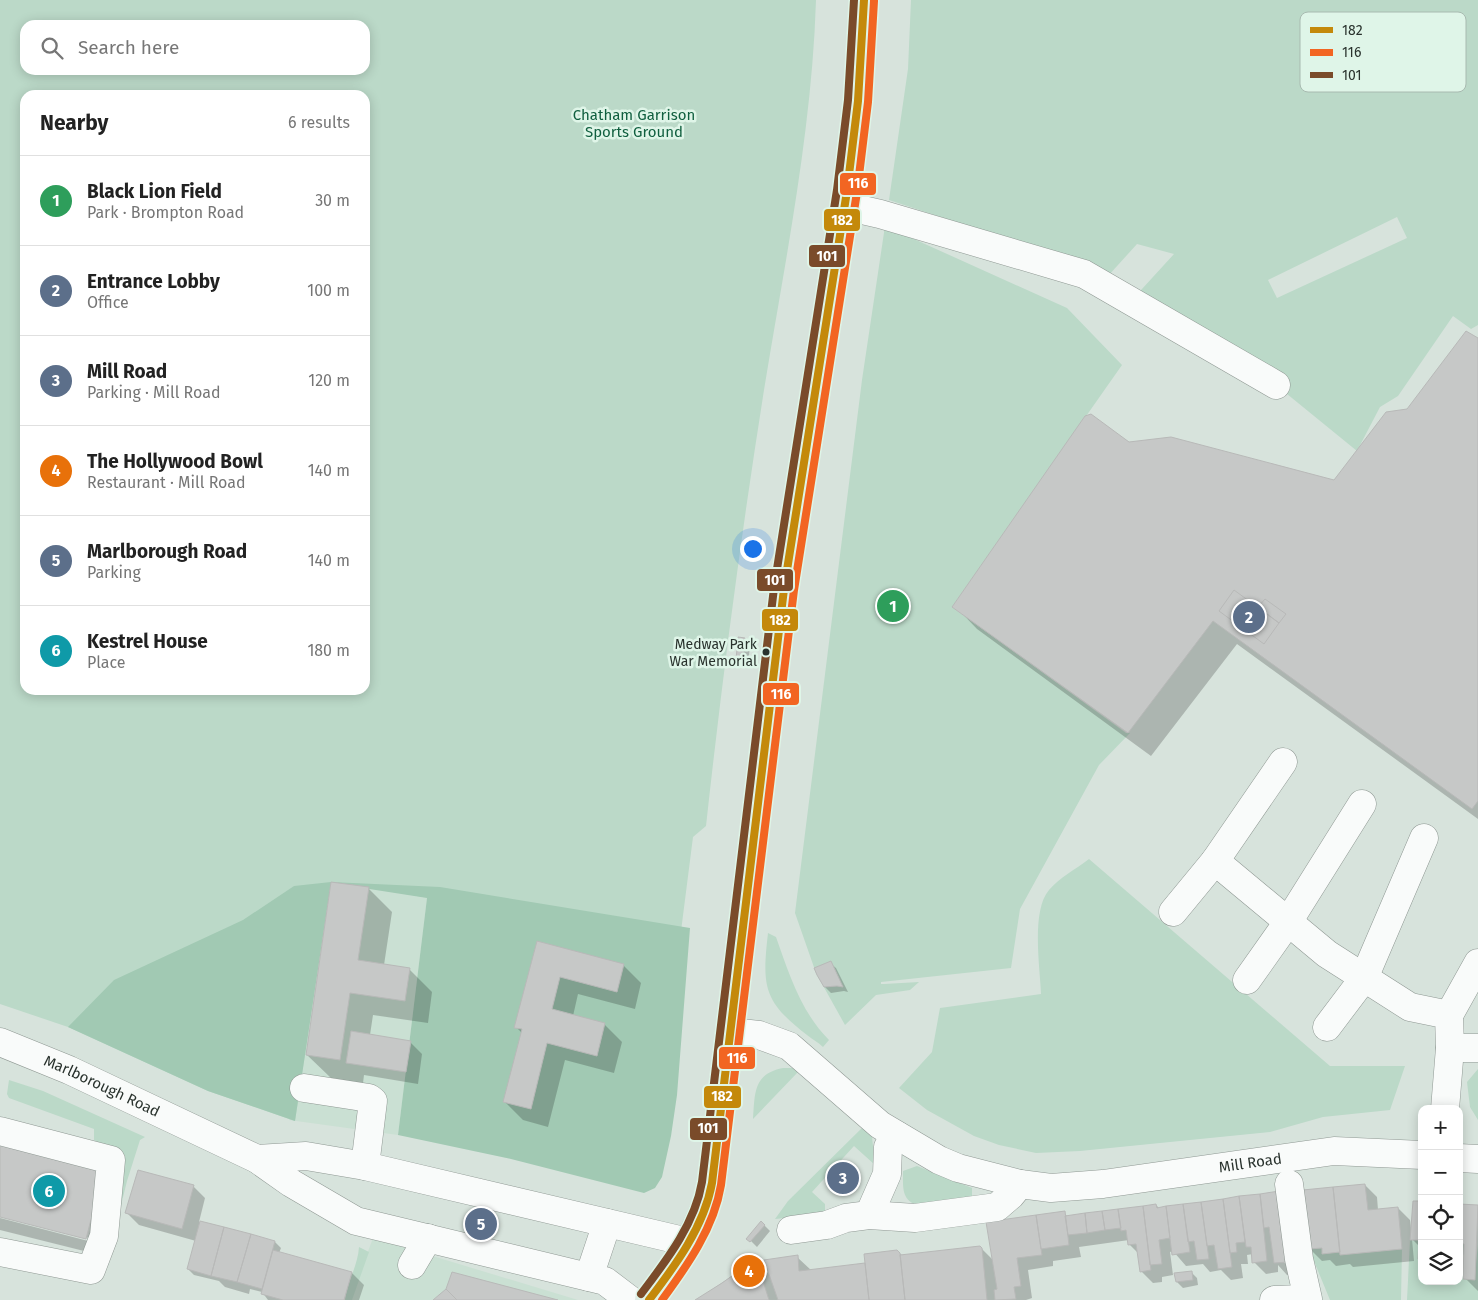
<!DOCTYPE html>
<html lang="en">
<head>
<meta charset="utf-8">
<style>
	body { margin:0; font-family:"Fira Sans",sans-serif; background:#f2f2f2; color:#222 }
	.controls { position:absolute; right:15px; bottom:15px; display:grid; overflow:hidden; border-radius:10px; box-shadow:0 2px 12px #0003 }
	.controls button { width:45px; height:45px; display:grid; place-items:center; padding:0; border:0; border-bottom:1px solid #e0e0e0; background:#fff; color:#222; font:25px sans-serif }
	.you { position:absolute; left:752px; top:548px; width:18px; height:18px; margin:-12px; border:4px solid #fff; border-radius:50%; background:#1a73e8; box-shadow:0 0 0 8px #1a73e833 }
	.badge { display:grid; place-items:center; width:32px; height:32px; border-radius:50%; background:#66706a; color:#fff; font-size:16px; font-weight:700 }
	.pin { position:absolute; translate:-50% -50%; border:2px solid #fff; box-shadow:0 1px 5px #0006 }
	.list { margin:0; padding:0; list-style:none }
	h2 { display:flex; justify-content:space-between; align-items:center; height:65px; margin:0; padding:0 20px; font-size:21px }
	h2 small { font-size:16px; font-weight:400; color:#767676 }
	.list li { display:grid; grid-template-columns:32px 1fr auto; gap:15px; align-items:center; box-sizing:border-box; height:90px; padding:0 20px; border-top:1px solid #e0e0e0 }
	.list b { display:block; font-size:19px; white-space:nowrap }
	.list p { margin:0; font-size:16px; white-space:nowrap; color:#767676 }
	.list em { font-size:16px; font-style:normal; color:#767676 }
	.icon { flex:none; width:28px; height:28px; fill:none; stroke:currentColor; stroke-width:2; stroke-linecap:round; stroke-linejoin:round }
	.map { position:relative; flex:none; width:1478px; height:1300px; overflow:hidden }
	.search { position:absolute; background:#fff; box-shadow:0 2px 12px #0003; left:20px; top:20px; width:350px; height:55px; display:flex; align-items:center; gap:12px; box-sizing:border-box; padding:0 18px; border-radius:15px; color:#767676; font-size:19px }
	.panel { position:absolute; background:#fff; box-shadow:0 2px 12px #0003; left:20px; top:90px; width:350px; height:605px; border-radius:15px }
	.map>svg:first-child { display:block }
	.built { fill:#cae0d3 }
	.green { fill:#bbd9c8; fill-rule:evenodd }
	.forest { fill:#a1c9b3 }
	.shadow { fill:#0003; fill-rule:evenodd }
	.building { fill:#c6c8c7; stroke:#b8b9b8 }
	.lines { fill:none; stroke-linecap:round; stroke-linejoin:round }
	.minor-casing { stroke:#8f9893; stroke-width:29 }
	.major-casing { stroke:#99b0a5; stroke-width:29 }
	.minor { stroke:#f9fbfa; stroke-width:28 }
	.major { stroke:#e0ece6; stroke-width:28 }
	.bus-1-casing { stroke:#dff5e8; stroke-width:11 }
	.bus-2-casing { stroke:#dff5e8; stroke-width:11 }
	.bus-3-casing { stroke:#dff5e8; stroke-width:11 }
	.bus-1 { stroke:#c4890b; stroke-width:8 }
	.bus-2 { stroke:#f26522; stroke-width:8 }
	.bus-3 { stroke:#7a4b2a; stroke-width:8 }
	.bus-dot { fill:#29322d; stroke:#dff5e8; stroke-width:2 }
	.labels { text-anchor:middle; stroke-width:5; stroke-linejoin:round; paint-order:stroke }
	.bus-label { font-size:14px; fill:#29322d; stroke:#dff5e8; text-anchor:end }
	.park-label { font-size:15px; fill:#105f3f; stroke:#dff5e8 }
	.street-label { font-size:15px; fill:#29322d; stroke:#dff5e8 }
	.key { fill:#dff5e8; stroke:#a8bab0; stroke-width:1 }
	.key-label { font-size:14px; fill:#29322d }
	.line-badge { stroke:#dff5e8; stroke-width:2 }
	.badge-label { font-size:14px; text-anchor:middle; font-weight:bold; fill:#fff }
</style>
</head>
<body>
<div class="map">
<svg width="1478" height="1300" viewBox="0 0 1478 1300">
	<rect width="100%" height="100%" fill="#d7e3dc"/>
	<!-- built -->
	<path class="built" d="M331,882L427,898L398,1135L289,1120L323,883Z
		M373,1238L578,1300H350Z"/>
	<!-- green -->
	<path class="green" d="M0,0H816C812,131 785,261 764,390C741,535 722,680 706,826L693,837L680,939L331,882L295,1121L208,1091L68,1027L0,1004ZM25,25H365V70H25ZM25,95H365V690H25Z
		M911,0H1478V325L1471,329L1453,316L1398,396L1380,407L1357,451L1276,385L1131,301L1174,254L1137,244L1108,276L1096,268L889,200L908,69ZM1397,217L1407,238L1277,298L1268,280Z
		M885,226L1067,308L1122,365L952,607L1126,733H1130L1099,765L1020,909L1011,968L881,982V984H884L919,982L910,990L876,995L845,1025L816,973L795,913L862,380Z
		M1089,859L1330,1066H1405L1390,1110L1323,1117L1270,1132L1080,1151L1036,1153L999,1145L974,1136L927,1110L899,1088L932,1052L940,1008L1041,994C1040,967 1031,911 1049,890C1059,878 1076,869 1089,859Z
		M768,933L776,937C789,974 801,1012 829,1040L823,1047C818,1042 813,1040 807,1035C763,1001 762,986 768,933Z
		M783,1068H794L798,1072L753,1119C755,1093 753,1074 783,1068Z
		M1478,1069V1120L1470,1107L1467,1082Z
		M9,1080L43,1091L145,1137L140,1140L127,1181L111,1246L117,1156L94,1140V1129L9,1098L7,1094Z
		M864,1126L872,1137L875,1165L854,1146L812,1192L825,1204V1214L775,1219L788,1201Z
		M917,1166L972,1188V1200L921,1206C901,1202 903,1188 903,1171Z
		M1410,1240H1419L1418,1259H1422V1281H1459V1243L1464,1244L1463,1262L1474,1280L1478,1245V1300H1407Z
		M359,1247L369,1252L352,1300H345C347,1283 358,1265 359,1247Z
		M1322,1248L1323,1254L1340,1252V1255L1402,1249L1401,1300H1330L1309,1249Z"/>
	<!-- forest -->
	<path class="forest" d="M331,882L440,887L690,928L677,1095L671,1136L662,1177L655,1188L644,1193L511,1159L398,1135L427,898L331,883L295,1121L208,1091L68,1027L114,980L243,920L294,886Z"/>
	<!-- shadow -->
	<path class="shadow" d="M1478,340V819L1237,644L1151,756L977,629L954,605L1129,444L1335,482Z
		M744,639L750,645L748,666H743L737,660Z
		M368,888L392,912L384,965L409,969L432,992L428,1023L373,1015L370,1035L410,1042L422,1054L418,1084L364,1075L363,1083L331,1078L307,1055Z
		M538,942L623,965L641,983L635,1009L578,994L573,1016L604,1024L622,1042L614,1073L565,1060L548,1127L523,1120L505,1102L522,1033L516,1027Z
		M830,963L836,968L848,992L844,991L831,993L825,987Z
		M104,1166V1256L0,1230V1218L92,1242L93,1239L0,1216Z
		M1365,1185L1377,1197L1378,1210L1398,1208L1410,1220L1411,1229L1422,1202V1261L1419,1259L1420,1247L1412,1239L1414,1261L1353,1267L1350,1264L1336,1266L1330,1260L1322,1261L1310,1249Z
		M193,1186L205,1198L199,1222L275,1242L281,1248L279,1253L352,1273L364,1285L359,1300H268L262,1292L250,1289L249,1294L225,1287L219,1281L194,1275L188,1269L196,1241L139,1225L127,1213Z
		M1278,1192L1299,1273L1287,1275L1278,1265V1272L1266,1274L1254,1262L1253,1254L1247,1255L1248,1264H1241L1243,1278L1231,1280L1221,1270L1210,1272L1203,1264L1186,1266L1173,1251L1170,1252L1173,1275L1162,1277V1282L1153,1283L1141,1271L1138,1253L1129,1244V1240L1079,1247L1081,1257L1053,1261V1266L1028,1270L1032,1298L1026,1300H697L755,1260L771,1276L797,1257L812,1271L866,1264L898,1252L903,1256L981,1248L993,1260L1064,1213L1068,1217L1156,1205L1159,1208ZM1284,1261L1294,1262L1284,1263Z
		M1459,1205L1478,1206V1291L1465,1278V1255L1459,1254Z
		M762,1223L770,1231L757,1247L748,1238Z
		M1191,1272L1197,1278L1198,1285L1183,1288L1177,1282Z"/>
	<!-- building -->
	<path class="building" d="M1466,331L1478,338V801L1472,809L1213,621L1128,733L952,607L1085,416L1091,414L1129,442L1171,437L1334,480L1386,412L1407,409Z
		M1234,590L1279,623L1264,644L1219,611Z
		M1265,599L1286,614L1279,623L1258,607Z
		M738,637L745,638L742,661L736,660Z
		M331,882L369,887L358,960L410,968L405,1001L350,993L340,1060L306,1055Z
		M537,941L624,964L617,992L560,977L552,1009L605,1023L597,1056L547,1043L531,1109L503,1102L522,1029L514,1028Z
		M831,961L843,987L837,986L824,987L817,975L814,968Z
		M351,1031L411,1041L406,1072L346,1063Z
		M0,1139L105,1165L86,1239L0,1217Z
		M138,1170L194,1185L182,1229L125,1213Z
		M1365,1184L1368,1210L1398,1207L1402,1249L1340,1255L1333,1187Z
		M1333,1187L1340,1252L1322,1254V1248L1309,1249L1303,1190Z
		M1279,1191L1288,1262L1274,1263L1269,1227L1264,1228L1260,1194Z
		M1260,1194L1267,1261L1252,1263L1251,1247H1246L1239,1196Z
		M1239,1196L1245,1242L1236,1243L1237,1252L1230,1253L1223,1199Z
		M1223,1199L1232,1267L1218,1269L1214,1245L1207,1246L1201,1202Z
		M1413,1201H1422V1259H1418L1419,1240H1410Z
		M1201,1202L1209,1259L1197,1260L1194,1241L1188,1242L1183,1204Z
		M1156,1204L1157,1208L1166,1206L1170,1238L1159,1240L1162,1264L1150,1265L1143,1206Z
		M1183,1204L1190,1252L1172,1255L1166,1206Z
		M1459,1204L1478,1205L1475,1280L1463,1279L1464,1244L1459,1243Z
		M1143,1206L1151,1270L1140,1272L1136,1244L1128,1245L1126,1230L1121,1231L1118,1209Z
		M1118,1209L1121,1228L1105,1230L1102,1211Z
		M1065,1211L1069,1245L1041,1249L1036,1215Z
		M1102,1211L1105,1230L1087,1233L1085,1213Z
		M1085,1213L1087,1233L1068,1235L1065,1216Z
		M1036,1215L1042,1255L1017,1258L1021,1286L1014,1287L1016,1299L995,1300L994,1290L997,1289L986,1222Z
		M200,1221L224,1227L211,1276L187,1269Z
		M761,1221L765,1225L750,1242L746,1239Z
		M224,1227L251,1234L237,1282L211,1276Z
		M251,1234L275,1241L262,1289L237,1282Z
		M980,1246L982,1248L987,1300H905L900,1255Z
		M273,1250L352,1272L344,1300H283L261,1294Z
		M897,1250L900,1253L905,1300H869L864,1254Z
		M798,1255L799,1271L865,1263L869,1300H778L764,1260Z
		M756,1259L769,1300H695L722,1283Z
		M1192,1271L1193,1280L1176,1282L1174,1273Z
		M452,1272L539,1295L558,1300H457L446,1289Z
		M446,1289L457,1300H433Z"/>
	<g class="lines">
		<!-- minor casing -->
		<g class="minor-casing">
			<g id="minor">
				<path d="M845,206L880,214L1084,274L1276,385"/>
				<path d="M1283,762L1215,861L1327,954L1410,1007L1449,1015L1450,1048"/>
				<path d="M1173,912L1215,861"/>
				<path d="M1247,980L1288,922L1362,804"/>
				<path d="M1449,1015L1478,963"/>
				<path d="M1327,1027L1364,978L1424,838"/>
				<path id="s1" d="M731,1032L759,1035L789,1046L880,1125L939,1160L958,1168L1020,1184L1051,1188L1103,1184L1334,1151L1422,1155"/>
				<path id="s2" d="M0,1042L69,1070L257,1159L291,1183L356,1221L605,1281L630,1300"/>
				<path d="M304,1088L369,1098L373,1101L365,1166"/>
				<path d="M1445,1109L1450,1048H1478"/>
				<path d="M0,1131L111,1160L104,1236L91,1270L0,1252"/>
				<path d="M1459,1158L1478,1159"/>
				<path d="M257,1159L306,1156L365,1166L688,1242"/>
				<path d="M869,1215L887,1174L888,1147L896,1135"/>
				<path d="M791,1230L827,1225L846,1218L869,1215L915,1218L997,1207L1011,1195L1020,1184"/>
				<path d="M412,1265L428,1238"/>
				<path d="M589,1277L607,1223"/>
				<path d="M1274,1300L1308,1299L1299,1259L1289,1184"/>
			</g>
		</g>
		<!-- major casing -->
		<g class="major-casing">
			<path id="major" d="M649,1300C673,1269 697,1234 709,1196C712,1185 713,1173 714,1162L784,589L847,191L858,101L864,0"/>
		</g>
		<!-- minor -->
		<use href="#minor" class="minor"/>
		<!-- major -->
		<use href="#major" class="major"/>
		<!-- bus-1 casing -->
		<g class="bus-1-casing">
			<path id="bus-1" d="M649,1300C675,1266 704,1227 712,1183L784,589L847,191L858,101L864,0"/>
		</g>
		<!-- bus-2 casing -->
		<g class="bus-2-casing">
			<path id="bus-2" d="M662,1300C687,1266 714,1228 721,1185L794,590L857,192L868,102L874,1"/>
		</g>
		<!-- bus-3 casing -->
		<g class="bus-3-casing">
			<path id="bus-3" d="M641,1294C666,1261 695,1224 702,1182L774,588L837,190L848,100L854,0"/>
		</g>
		<!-- bus-1 -->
		<use href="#bus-1" class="bus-1"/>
		<!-- bus-2 -->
		<use href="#bus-2" class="bus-2"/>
		<!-- bus-3 -->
		<use href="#bus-3" class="bus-3"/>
	</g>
	<!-- markers -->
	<circle class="bus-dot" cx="766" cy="652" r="4.5"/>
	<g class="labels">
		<!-- bus labels -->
		<g class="bus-label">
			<text x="757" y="649">Medway Park<tspan x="757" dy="17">War Memorial</tspan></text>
		</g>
		<!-- park labels -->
		<g class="park-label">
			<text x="634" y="120">Chatham Garrison<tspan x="634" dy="17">Sports Ground</tspan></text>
		</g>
		<!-- street labels -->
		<g class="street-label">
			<text dy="5" stroke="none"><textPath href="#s2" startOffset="111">Marlborough Road</textPath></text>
			<text dy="5" stroke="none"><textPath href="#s1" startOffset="566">Mill Road</textPath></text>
		</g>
	</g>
	<!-- legend -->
	<rect x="1300" y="12" width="166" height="80" rx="8" class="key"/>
	<rect x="1310" y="27" width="23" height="6" fill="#c4890b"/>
	<rect x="1310" y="49" width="23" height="7" fill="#f26522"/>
	<rect x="1310" y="72" width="23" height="6" fill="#7a4b2a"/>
	<g class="key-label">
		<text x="1342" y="35">182</text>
		<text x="1342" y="57">116</text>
		<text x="1342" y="80">101</text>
	</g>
	<g class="line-badge">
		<rect x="839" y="172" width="38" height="24" rx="5" fill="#f26522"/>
		<rect x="823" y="208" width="38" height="24" rx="5" fill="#c4890b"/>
		<rect x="808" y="244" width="38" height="24" rx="5" fill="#7a4b2a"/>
		<rect x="756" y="568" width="38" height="24" rx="5" fill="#7a4b2a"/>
		<rect x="761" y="608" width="38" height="24" rx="5" fill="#c4890b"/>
		<rect x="762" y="682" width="38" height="24" rx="5" fill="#f26522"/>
		<rect x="718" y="1046" width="38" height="24" rx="5" fill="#f26522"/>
		<rect x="703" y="1085" width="39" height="24" rx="5" fill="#c4890b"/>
		<rect x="689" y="1117" width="39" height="24" rx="5" fill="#7a4b2a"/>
	</g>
	<g class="badge-label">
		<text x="858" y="188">116</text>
		<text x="842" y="225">182</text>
		<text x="827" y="261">101</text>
		<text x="775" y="585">101</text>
		<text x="780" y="625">182</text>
		<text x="781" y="699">116</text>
		<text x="737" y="1063">116</text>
		<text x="722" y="1101">182</text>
		<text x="708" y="1133">101</text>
	</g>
</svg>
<div class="controls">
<button>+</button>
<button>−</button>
<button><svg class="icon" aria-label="locate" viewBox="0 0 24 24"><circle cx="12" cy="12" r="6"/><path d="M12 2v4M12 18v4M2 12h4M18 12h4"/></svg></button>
<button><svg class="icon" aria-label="layers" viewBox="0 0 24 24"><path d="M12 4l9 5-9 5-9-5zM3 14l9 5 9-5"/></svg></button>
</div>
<div class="you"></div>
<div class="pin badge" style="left:893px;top:606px;background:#2e9e5b">1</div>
<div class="pin badge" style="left:1249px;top:617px;background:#5c6f8a">2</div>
<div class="pin badge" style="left:843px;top:1178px;background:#5c6f8a">3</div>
<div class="pin badge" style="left:749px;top:1271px;background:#e8710a">4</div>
<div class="pin badge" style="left:481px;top:1224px;background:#5c6f8a">5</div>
<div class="pin badge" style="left:49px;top:1191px;background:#0f9aa8">6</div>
<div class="search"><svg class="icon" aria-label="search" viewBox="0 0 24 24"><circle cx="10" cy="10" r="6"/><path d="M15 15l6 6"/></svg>Search here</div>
<section class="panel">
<h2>Nearby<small>6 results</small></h2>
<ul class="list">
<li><span class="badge" style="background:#2e9e5b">1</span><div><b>Black Lion Field</b><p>Park · Brompton Road</p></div><em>30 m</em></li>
<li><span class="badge" style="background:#5c6f8a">2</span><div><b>Entrance Lobby</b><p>Office</p></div><em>100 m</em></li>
<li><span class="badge" style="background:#5c6f8a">3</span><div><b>Mill Road</b><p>Parking · Mill Road</p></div><em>120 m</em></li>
<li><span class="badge" style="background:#e8710a">4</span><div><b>The Hollywood Bowl</b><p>Restaurant · Mill Road</p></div><em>140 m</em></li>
<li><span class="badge" style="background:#5c6f8a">5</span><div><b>Marlborough Road</b><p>Parking</p></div><em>140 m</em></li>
<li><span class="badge" style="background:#0f9aa8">6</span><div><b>Kestrel House</b><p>Place</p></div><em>180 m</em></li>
</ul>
</section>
</div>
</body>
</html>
